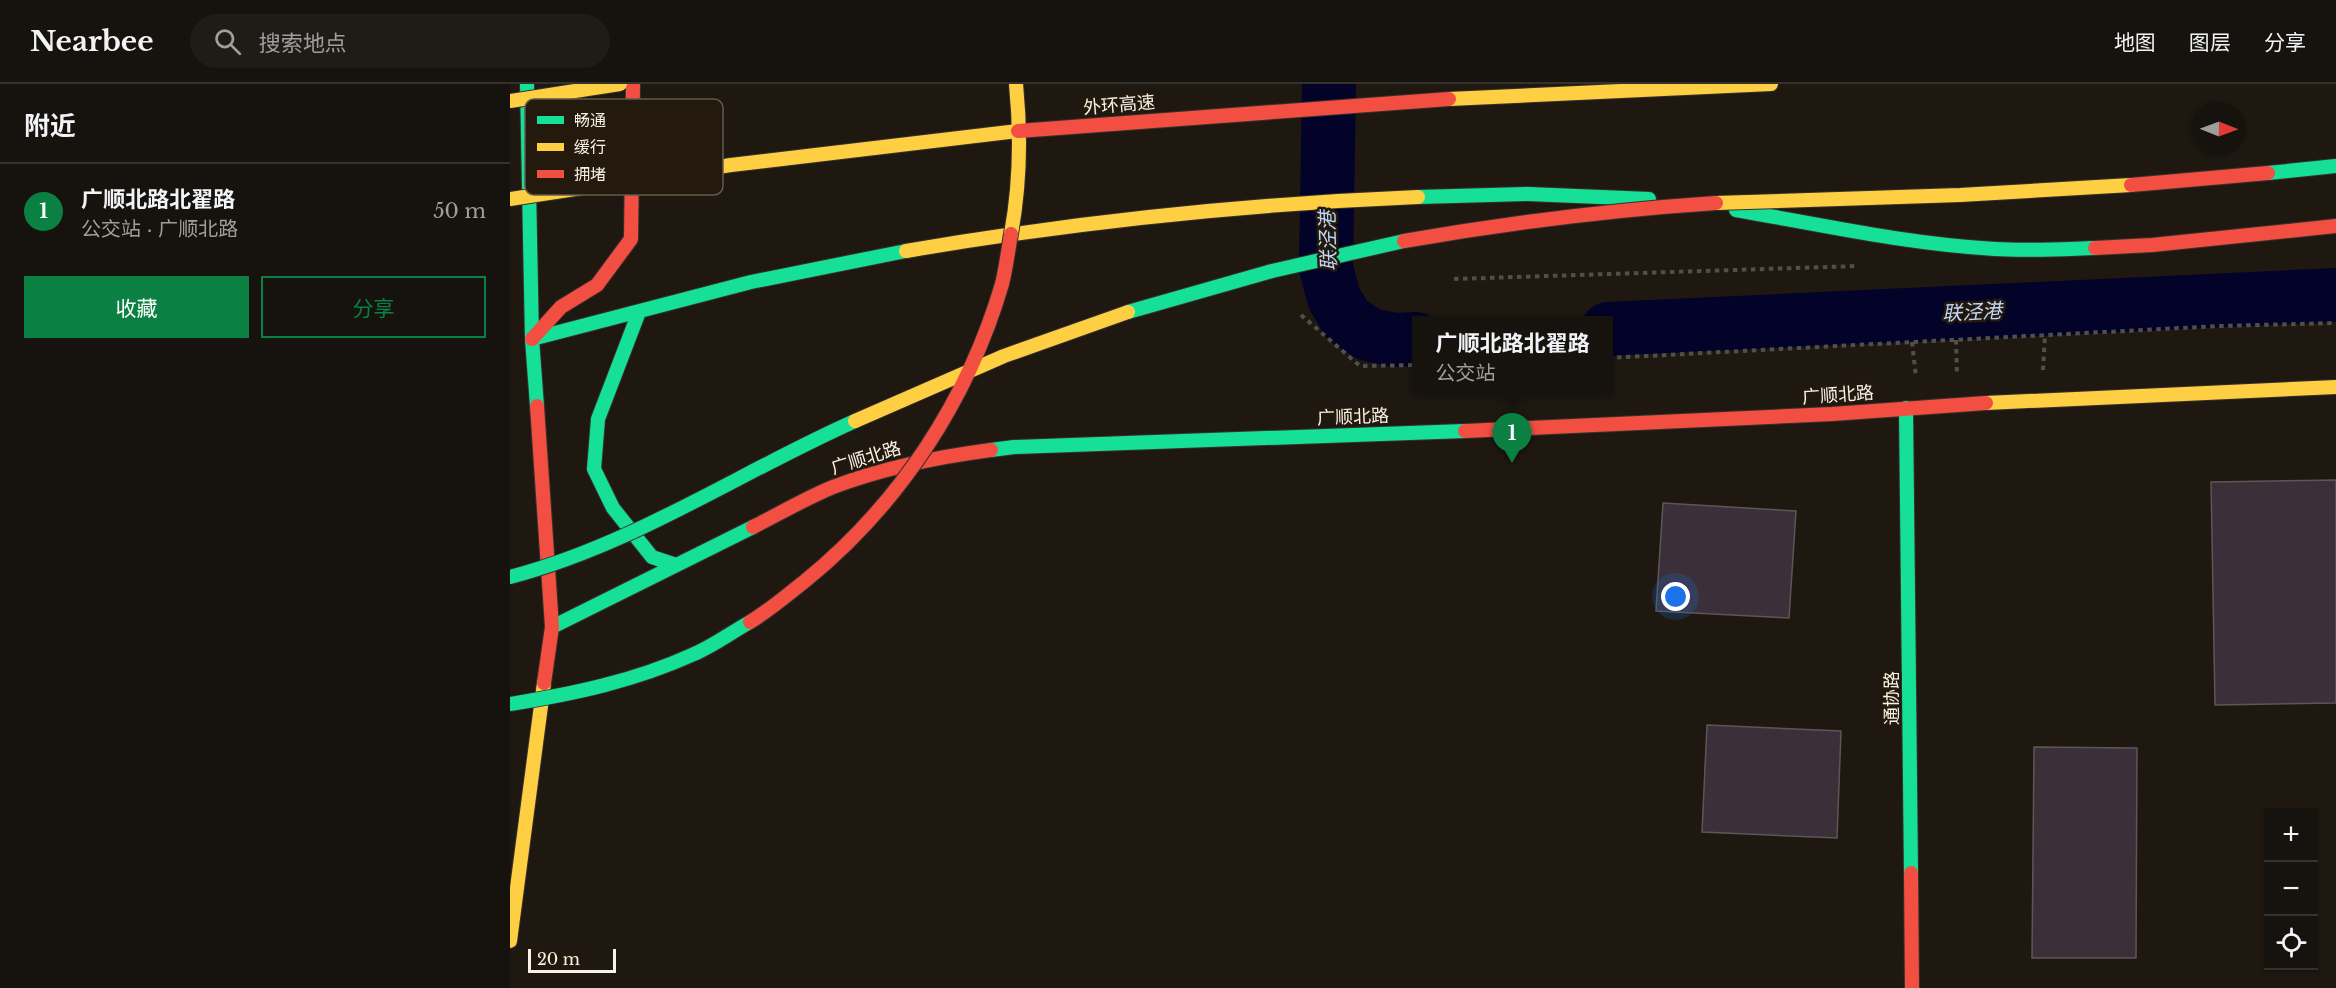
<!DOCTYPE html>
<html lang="zh">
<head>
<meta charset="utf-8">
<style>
	body { margin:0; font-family:"Libre Baskerville","Noto Sans SC",serif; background:#1f1b16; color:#f1f3f6 }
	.controls { position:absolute; right:18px; bottom:18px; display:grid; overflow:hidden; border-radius:0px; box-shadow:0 2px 4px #0004 }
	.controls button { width:54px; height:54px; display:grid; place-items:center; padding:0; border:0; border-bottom:2px solid #35322e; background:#16120d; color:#f1f3f6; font:30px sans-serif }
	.compass { position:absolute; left:1682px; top:18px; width:54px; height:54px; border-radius:50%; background:#16120d; box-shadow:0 2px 4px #0004; rotate:91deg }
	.scale { position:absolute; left:18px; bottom:15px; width:88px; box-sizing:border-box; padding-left:6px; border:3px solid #f8f1e8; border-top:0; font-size:16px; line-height:21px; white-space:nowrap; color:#f8f1e8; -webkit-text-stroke:4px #23190c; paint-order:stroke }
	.you { position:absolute; left:1166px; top:513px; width:21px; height:21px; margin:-15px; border:4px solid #fff; border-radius:50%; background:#1a73e8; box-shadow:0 0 0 9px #1a73e833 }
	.badge { display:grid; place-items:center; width:39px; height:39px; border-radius:50%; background:#0b8043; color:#fff; font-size:20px; font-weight:700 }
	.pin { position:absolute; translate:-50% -50px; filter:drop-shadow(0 2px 3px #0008) }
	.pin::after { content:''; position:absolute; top:32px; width:21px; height:18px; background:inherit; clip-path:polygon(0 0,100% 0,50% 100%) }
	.popup { position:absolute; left:902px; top:232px; width:201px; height:78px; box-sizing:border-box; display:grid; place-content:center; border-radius:0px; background:#16120d; filter:drop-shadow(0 2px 4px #0005); font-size:20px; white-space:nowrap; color:#9e9e9d }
	.popup b { font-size:22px; color:#f1f3f6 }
	.popup::after { content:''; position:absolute; left:50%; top:100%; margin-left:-12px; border:12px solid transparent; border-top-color:#16120d }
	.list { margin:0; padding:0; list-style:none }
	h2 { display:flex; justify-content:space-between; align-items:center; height:78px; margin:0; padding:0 24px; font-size:26px }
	h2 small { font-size:20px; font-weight:400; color:#9e9e9d }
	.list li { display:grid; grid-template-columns:39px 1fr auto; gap:18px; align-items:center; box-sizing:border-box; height:96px; padding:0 24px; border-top:2px solid #35322e }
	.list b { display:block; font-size:22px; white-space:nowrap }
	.list p { margin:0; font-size:20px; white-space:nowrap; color:#9e9e9d }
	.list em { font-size:20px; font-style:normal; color:#9e9e9d }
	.actions { display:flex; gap:12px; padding:18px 24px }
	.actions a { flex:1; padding:14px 0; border:2px solid #0b8043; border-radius:0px; text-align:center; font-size:21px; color:#0b8043 }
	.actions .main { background:#0b8043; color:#fff }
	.icon { flex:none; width:33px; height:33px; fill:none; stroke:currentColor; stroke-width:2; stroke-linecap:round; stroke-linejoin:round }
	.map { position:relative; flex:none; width:1826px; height:904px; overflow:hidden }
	header { display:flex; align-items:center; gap:36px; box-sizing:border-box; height:84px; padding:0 30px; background:#16120d; border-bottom:2px solid #35322e }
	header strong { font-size:28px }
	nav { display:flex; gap:33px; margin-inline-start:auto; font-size:21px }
	.search { width:420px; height:54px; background:#1f1b16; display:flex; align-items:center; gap:15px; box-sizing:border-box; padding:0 21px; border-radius:33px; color:#9e9e9d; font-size:22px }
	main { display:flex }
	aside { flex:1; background:#16120d }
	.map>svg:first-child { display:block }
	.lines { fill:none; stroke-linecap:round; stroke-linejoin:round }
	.river { stroke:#030329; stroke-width:54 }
	.building { fill:#3b3039; stroke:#5c5757; stroke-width:1.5 }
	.fast-casing { stroke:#37322c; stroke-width:16 }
	.slow-casing { stroke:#37322c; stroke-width:16 }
	.jam-casing { stroke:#37322c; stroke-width:16 }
	.path { stroke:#4f4f4c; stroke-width:4; stroke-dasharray:4.5 4.5; stroke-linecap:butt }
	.fast { stroke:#16e098; stroke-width:14 }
	.slow { stroke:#ffcf43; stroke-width:14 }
	.jam { stroke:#f24e42; stroke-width:14 }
	.fast-bridge-casing { stroke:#37322c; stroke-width:16; stroke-linecap:butt }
	.slow-bridge-casing { stroke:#37322c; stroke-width:16; stroke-linecap:butt }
	.jam-bridge-casing { stroke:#37322c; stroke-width:16; stroke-linecap:butt }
	.fast-bridge { stroke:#16e098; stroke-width:14 }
	.slow-bridge { stroke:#ffcf43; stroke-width:14 }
	.jam-bridge { stroke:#f24e42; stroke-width:14 }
	.labels { text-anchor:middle; stroke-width:5; stroke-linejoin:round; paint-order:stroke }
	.street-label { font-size:18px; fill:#f8f1e8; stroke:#23190c }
	.water-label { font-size:20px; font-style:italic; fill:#c0d6fb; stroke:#23190c }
	.key { fill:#23190c; stroke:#635a4e; stroke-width:1.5 }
	.key-label { font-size:16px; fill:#f8f1e8 }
</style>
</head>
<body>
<header>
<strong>Nearbee</strong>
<div class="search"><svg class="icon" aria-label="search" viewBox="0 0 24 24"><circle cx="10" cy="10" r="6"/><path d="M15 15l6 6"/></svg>搜索地点</div>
<nav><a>地图</a><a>图层</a><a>分享</a></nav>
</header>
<main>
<aside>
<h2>附近<small></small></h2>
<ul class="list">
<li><span class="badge">1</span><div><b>广顺北路北翟路</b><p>公交站 · 广顺北路</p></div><em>50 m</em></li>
</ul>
<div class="actions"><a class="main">收藏</a><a>分享</a></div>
</aside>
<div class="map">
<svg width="1826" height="904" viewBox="0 0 1826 904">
	<rect width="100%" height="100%" fill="#1e1811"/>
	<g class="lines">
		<!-- river -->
		<path class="river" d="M819,0L816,184L824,214L837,236L858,250L884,256L906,255
			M1098,245L1826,211"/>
	</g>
	<!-- building -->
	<path class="building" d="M1826,396V619L1705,621L1701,398Z
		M1153,419L1286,427L1279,534L1146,527Z
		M1197,641L1331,647L1327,754L1192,748Z
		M1524,663L1627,664L1626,874H1522Z"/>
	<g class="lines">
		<!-- fast casing -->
		<g class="fast-casing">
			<path id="fast" d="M17,0L22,255L27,322
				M1758,89L1826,82
				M908,113L1018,110L1139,115
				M1226,126C1312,141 1397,160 1485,165C1518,167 1552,165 1585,164
				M129,228L88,335L84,385L103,424L142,473L166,481
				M22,255L241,198L396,167
				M1396,324L1401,789
				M481,366L504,363L955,347
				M42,543L243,443"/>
		</g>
		<!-- slow casing -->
		<g class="slow-casing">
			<path id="slow" d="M939,15L1261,0
				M396,167C565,138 737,120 908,113
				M1476,319L1826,303
				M0,857L34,599"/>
		</g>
		<!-- jam casing -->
		<g class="jam-casing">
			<path id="jam" d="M1585,164L1642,161L1826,142
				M22,255L51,223L87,201L121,155L123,0
				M27,322L42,543L34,599
				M955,347L1322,330L1476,319
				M243,443C269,430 296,414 323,403C373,384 427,373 481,366
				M1401,789L1402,904"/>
		</g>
		<!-- path -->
		<path class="path" d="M944,195L1348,182
			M791,231L850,282L906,281
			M1446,256L1447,291
			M1402,258L1406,293
			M1098,274L1709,242L1826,239
			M1533,286L1535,251"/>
		<!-- fast -->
		<use href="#fast" class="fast"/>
		<!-- slow -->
		<use href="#slow" class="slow"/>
		<!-- jam -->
		<use href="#jam" class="jam"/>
		<!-- fast-bridge casing -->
		<g class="fast-bridge-casing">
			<path id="fast-bridge" d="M618,228L762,187L894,157
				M0,493C123,461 230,388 345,337
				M0,620C63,610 125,597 184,570C203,562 222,548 240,538"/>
		</g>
		<!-- slow-bridge casing -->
		<g class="slow-bridge-casing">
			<path id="slow-bridge" d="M0,17L110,0
				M0,115L221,81L508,47
				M1206,119L1450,111L1621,101
				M501,150C510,101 511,50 506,0
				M345,337L494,272L618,228"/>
		</g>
		<!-- jam-bridge casing -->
		<g class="jam-bridge-casing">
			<path id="jam-bridge" d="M508,47L939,15
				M1621,101L1758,89
				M894,157C997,139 1101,126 1206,119
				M240,538C260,526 277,511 295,497C389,421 458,316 492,200C496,184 498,167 501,150"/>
		</g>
		<!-- fast-bridge -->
		<use href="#fast-bridge" class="fast-bridge"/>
		<!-- slow-bridge -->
		<use href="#slow-bridge" class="slow-bridge"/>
		<!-- jam-bridge -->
		<use href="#jam-bridge" class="jam-bridge"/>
	</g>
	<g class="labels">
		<!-- street labels -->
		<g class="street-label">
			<text transform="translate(609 21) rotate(-5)" y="6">外环高速</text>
			<text transform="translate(1328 311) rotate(-4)" y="6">广顺北路</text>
			<text transform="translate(843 333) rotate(-2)" y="6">广顺北路</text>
			<text transform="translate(356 374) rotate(-17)" y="6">广顺北路</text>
			<text transform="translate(1382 614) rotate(-90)" y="6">通协路</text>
		</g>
		<!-- water labels -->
		<g class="water-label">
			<text transform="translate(818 157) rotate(-92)" y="7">联泾港</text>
			<text transform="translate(1462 228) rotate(-3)" y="7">联泾港</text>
		</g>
	</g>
	<!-- legend -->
	<rect x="15" y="15" width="198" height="96" rx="9" class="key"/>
	<rect x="27" y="32" width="27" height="8" fill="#16e098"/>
	<rect x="27" y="59" width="27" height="8" fill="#ffcf43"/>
	<rect x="27" y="86" width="27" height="8" fill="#f24e42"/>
	<g class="key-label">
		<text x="64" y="42">畅通</text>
		<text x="64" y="69">缓行</text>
		<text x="64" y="96">拥堵</text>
	</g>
</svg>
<div class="controls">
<button>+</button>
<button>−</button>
<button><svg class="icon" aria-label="locate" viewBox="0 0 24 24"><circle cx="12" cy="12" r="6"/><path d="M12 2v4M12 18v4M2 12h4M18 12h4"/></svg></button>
</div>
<svg class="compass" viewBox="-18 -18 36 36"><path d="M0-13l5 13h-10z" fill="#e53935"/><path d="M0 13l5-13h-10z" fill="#9e9e9d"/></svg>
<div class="scale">20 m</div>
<div class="you"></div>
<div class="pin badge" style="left:1002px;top:379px">1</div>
<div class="popup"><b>广顺北路北翟路</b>公交站</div>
</div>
</main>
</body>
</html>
